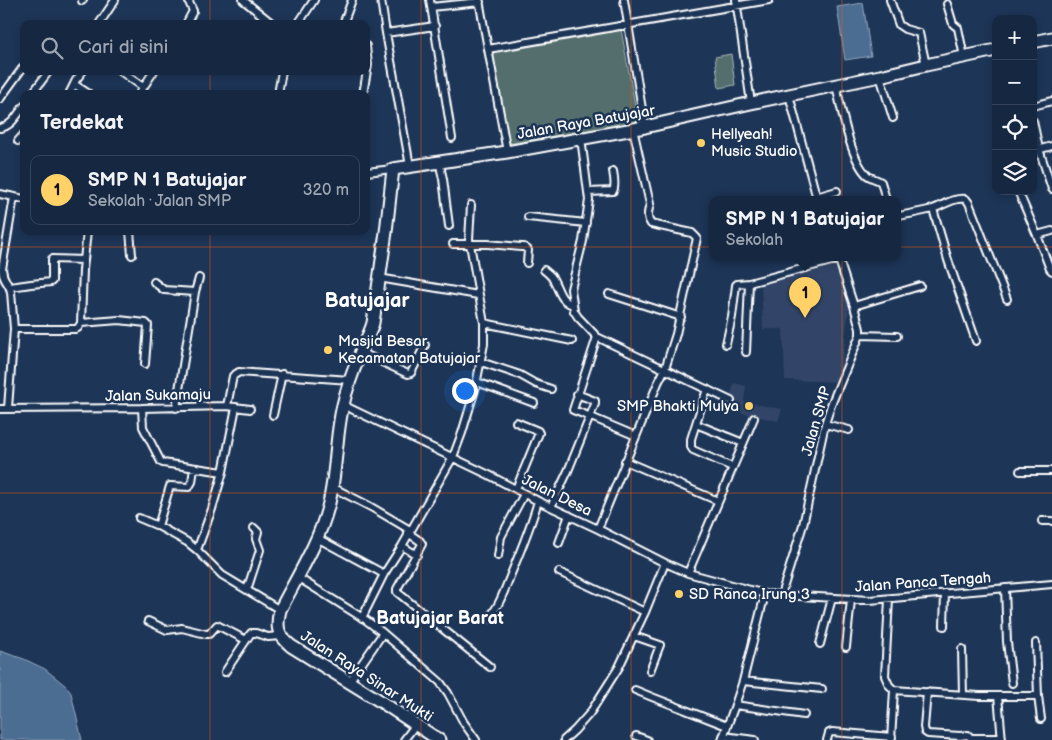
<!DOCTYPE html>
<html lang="id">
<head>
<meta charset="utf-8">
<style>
	body { margin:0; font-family:"Balsamiq Sans",sans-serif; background:#1f3048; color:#f1f3f6 }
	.controls { position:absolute; right:15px; top:15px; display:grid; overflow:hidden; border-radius:10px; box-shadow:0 2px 8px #0003 }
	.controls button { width:45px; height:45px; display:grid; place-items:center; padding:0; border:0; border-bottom:1px solid #35445a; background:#162841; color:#f1f3f6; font:25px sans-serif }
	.you { position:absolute; left:464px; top:390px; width:18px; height:18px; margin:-12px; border:4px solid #fff; border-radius:50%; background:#1a73e8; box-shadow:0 0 0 8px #1a73e833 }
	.badge { display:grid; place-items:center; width:32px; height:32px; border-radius:50%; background:#ffd166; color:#111; font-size:16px; font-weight:700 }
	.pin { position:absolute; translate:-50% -41px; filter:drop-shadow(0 1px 2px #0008) }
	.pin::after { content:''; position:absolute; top:26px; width:18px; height:15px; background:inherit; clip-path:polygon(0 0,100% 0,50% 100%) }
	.popup { position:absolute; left:709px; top:196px; width:192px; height:65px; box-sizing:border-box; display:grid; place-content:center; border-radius:10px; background:#162841; filter:drop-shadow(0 1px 4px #0005); font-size:16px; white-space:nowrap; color:#9ea6b1 }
	.popup b { font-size:19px; color:#f1f3f6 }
	.popup::after { content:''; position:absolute; left:50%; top:100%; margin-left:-10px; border:10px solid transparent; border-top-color:#162841 }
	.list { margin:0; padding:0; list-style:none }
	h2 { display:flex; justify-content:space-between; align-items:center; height:65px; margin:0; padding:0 20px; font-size:21px }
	h2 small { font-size:16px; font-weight:400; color:#9ea6b1 }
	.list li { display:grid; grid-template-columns:32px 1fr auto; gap:15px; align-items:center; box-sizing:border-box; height:70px; margin:0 10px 10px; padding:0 10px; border:1px solid #35445a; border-radius:10px }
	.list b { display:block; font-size:19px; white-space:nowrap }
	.list p { margin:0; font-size:16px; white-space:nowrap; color:#9ea6b1 }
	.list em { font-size:16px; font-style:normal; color:#9ea6b1 }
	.icon { flex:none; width:28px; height:28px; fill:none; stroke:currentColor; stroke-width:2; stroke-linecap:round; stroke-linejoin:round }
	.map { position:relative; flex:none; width:1052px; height:740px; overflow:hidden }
	.search { position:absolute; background:#162841; box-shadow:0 2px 8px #0003; left:20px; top:20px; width:350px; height:55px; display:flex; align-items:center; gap:12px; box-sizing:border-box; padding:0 18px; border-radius:10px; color:#9ea6b1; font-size:19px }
	.panel { position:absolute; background:#162841; box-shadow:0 2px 8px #0003; left:20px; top:90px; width:350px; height:145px; border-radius:10px }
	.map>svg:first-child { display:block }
	.built { fill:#304468 }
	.green { fill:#526e6c; stroke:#a8b6b6 }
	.water { fill:#4b6d92; stroke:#93a7be }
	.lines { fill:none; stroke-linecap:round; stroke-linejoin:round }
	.street-casing { stroke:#fff; stroke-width:10 }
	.highway-casing { stroke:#fff; stroke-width:15 }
	.street { stroke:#1d3557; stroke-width:6 }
	.highway { stroke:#1d3557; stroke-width:11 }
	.grid { fill:none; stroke:#e8590c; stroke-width:1; stroke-opacity:0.55 }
	.poi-dot { fill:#ffd166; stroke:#1d3557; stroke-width:2 }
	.labels { text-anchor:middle; stroke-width:5; stroke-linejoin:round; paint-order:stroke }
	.street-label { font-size:15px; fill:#fff; stroke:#1d3557 }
	.poi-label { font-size:15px; fill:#fff; stroke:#1d3557; text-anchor:start }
	.quarter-label { font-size:18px; font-weight:bold; fill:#fff; stroke:#1d3557 }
	.district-label { font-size:20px; font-weight:bold; fill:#fff; stroke:#1d3557 }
</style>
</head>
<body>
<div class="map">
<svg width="1052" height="740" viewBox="0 0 1052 740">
	<rect width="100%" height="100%" fill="#1d3557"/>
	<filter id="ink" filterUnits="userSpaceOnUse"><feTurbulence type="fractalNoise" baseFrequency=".02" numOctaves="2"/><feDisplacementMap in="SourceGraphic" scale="10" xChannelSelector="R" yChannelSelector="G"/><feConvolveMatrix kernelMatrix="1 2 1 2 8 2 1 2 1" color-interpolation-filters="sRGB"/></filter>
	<g filter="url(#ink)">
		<!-- built -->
		<path class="built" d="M838,262L849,308L840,382L785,380L783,329H763L761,283Z
			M734,383L746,386L744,402L782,409L778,421L737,412L731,394Z"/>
		<!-- green -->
		<path class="green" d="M621,29L638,122L507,144L491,51Z
			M731,54L735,85L719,88L715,57Z"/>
		<!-- water -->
		<path class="water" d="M863,3L871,56L845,60L837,7Z
			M0,651L24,659L45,669L66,686L71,693L82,740H0Z"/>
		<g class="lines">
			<!-- street casing -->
			<g class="street-casing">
				<path id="street" d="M243,0L273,24
					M381,0L386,33L435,26
					M430,0L452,138
					M479,0L507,152
					M624,0L645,127
					M736,0L751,103
					M890,0L899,25L905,29L919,33L926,65
					M82,1L83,0
					M947,4L953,24L958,28L964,57
					M431,7L480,2
					M99,24L115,0
					M186,24L193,11L188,0
					M298,24L314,0
					M343,24L352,0
					M386,33L410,166
					M488,49L769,0
					M120,71L143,87
					M880,76L893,118
					M74,84L89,94
					M836,85C841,107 850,159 867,175C870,178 877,179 881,182L886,199
					M32,94L49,71
					M69,94L76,80L83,71
					M139,94L154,71
					M278,94L282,71
					M363,94L368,65L366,46
					M789,95L817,199
					M0,99L24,66
					M1033,106L1052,101
					M1033,121L1039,149L1052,189
					M0,128C12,126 17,115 24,106
					M581,138L589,200L583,241L571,289L574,311L578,317L597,337L731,401
					M18,141L24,134
					M1033,151L1052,146
					M439,161L443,179L449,226
					M366,172L393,169
					M1018,191L1037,235L1050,269L1052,271
					M588,192L613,191C616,186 614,177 613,171
					M0,194L24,199
					M816,197L837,191
					M933,209L948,260L976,341
					M898,216C909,214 921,212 933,209C944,205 954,197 966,199L969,203L1007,299
					M528,217L586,223
					M130,231L132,255
					M1037,235L1052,231
					M453,244H488L521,247H524L528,250L527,263
					M544,270C549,274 553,277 555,283C560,293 561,301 573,305
					M379,278L478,295
					M154,282L164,290L195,292L176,408
					M10,287L31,284L51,282L52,281V259L84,260
					M195,292L199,278
					M609,294L681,317
					M854,306L920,286
					M81,323L83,270L87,231
					M484,323L572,341
					M14,329H75L78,328L81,323L119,320L146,323L148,325L145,364
					M860,335L897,336
					M597,337L573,410L591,417L636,436
					M726,344L732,317L736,285L737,284L749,283
					M360,352L408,374L411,373L425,345
					M746,352L749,283L839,259
					M481,362L520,375L536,384L551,389
					M477,382L534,403
					M707,389L691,439V447L693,450L732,467
					M343,405L489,475L538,501L598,529L665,563L688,573L765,594L870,600L1052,584
					M227,406L250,409
					M8,408L14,329L11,292C9,282 3,282 2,269L14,197
					M142,408L143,427L161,462L163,463L223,472
					M0,409L142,408L227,406L233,376L239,372L350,380
					M273,415L282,374
					M696,424L743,443
					M825,424L849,430
					M625,461L718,501
					M1020,471H1052
					M332,487L371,507L410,530
					M516,489L539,433L538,431L516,422
					M551,507L568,471L595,404V401L577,394
					M139,518L158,526L187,542L197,550L222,575L280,610
					M1042,521H1052
					M158,526L170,486L189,487L192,482L194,468
					M598,529L658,383L665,369L676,334L697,238L692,233L651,224C646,217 648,212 650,204L633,129
					M408,533L420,541L422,544L397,589V592L490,667
					M317,538L384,574
					M559,543L569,515
					M402,546L417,555
					M197,550L212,509L223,472L236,407
					M498,556L501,537L524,494
					M559,572L645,612
					M688,573L754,418
					M297,577L366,620L383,633L440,682L448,693L464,723L476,740
					M1005,588L1007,642L1012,683
					M247,590L260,550L256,539L258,532L254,528
					M781,595L803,525L825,424L831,405L860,335V329L854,306L838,257
					M889,599L885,676L889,685L894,690L979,696H1038L1036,643
					M362,618L384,574L402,546L453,457L462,433L475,390L484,344V323L470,244L469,240L471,205
					M488,619C499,607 505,589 511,574C521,550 531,526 538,501
					M148,621L167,630L182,628L206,634H209L217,625L246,640
					M944,626L945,593
					M634,636L660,645L650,671
					M820,644L832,598
					M846,647L851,600
					M962,649L963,695
					M225,672L251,633H256L268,637L281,636
					M743,681L822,689
					M349,682L383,633
					M635,690L652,697L727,726
					M927,692L924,727L925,732L928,734L960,736L968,735L971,738H1002
					M998,696L1002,740
					M1038,696L1041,719
					M735,705L804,715
					M636,736L647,740
					M723,736L755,740
					M404,740L416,724
					M564,740L575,730L590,713L619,667L645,612L665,563
					M722,740L735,705L743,681L765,594
					M827,740L829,733L832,732L892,737
					M891,740L894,690"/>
			</g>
			<!-- highway casing -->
			<g class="highway-casing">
				<path id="highway" d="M1033,42L1052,38
					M439,740L380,701L291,646C277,634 276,627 280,610C297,577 319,542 328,507C337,473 335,438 343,405C347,387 353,371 360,354C364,343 370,334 373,323L386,232L393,169L507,152L645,127L751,103L880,76L926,65L996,50"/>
			</g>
			<!-- street -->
			<use href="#street" class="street"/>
			<!-- highway -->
			<use href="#highway" class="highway"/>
		</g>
	</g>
	<!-- grid -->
	<path class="grid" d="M210,0V24M421,0V740M631,0V740M842,0V740M210,71V94M210,231V740M0,247H1052M0,493H1052"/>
	<!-- markers -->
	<g class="poi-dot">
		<circle cx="701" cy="143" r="5"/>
		<circle cx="328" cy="350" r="5"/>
		<circle cx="749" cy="406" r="5"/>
		<circle cx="679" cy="594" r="5"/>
	</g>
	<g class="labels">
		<!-- street labels -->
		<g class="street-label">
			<text transform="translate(586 122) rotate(-10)" y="5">Jalan Raya Batujajar</text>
			<text transform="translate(158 395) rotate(-1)" y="5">Jalan Sukamaju</text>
			<text transform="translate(816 421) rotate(-74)" y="5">Jalan SMP</text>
			<text transform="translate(557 495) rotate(26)" y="5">Jalan Desa</text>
			<text transform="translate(923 582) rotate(-4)" y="5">Jalan Panca Tengah</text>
			<text transform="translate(367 676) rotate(33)" y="5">Jalan Raya Sinar Mukti</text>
		</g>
		<!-- poi labels -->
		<g class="poi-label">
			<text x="711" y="139">Hellyeah!<tspan x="711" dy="17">Music Studio</tspan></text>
			<text x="338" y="346">Masjid Besar<tspan x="338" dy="17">Kecamatan Batujajar</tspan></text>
			<text x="739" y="411" text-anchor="end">SMP Bhakti Mulya</text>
			<text x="689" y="599">SD Ranca Irung 3</text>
		</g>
		<!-- quarter labels -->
		<g class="quarter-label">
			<text x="440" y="624">Batujajar Barat</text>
		</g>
		<!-- district labels -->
		<g class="district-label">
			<text x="367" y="307">Batujajar</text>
		</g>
	</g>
</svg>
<div class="controls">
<button>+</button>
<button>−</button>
<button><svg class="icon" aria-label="locate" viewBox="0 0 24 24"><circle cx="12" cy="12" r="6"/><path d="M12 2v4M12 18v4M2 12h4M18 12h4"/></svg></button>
<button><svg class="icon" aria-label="layers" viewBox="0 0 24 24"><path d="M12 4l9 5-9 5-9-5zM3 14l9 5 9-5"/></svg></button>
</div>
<div class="you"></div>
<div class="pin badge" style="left:805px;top:318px">1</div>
<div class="popup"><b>SMP N 1 Batujajar</b>Sekolah</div>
<div class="search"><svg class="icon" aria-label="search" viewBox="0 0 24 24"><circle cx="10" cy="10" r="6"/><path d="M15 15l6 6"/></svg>Cari di sini</div>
<section class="panel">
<h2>Terdekat<small></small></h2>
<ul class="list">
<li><span class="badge">1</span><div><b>SMP N 1 Batujajar</b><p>Sekolah · Jalan SMP</p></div><em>320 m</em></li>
</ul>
</section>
</div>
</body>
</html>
